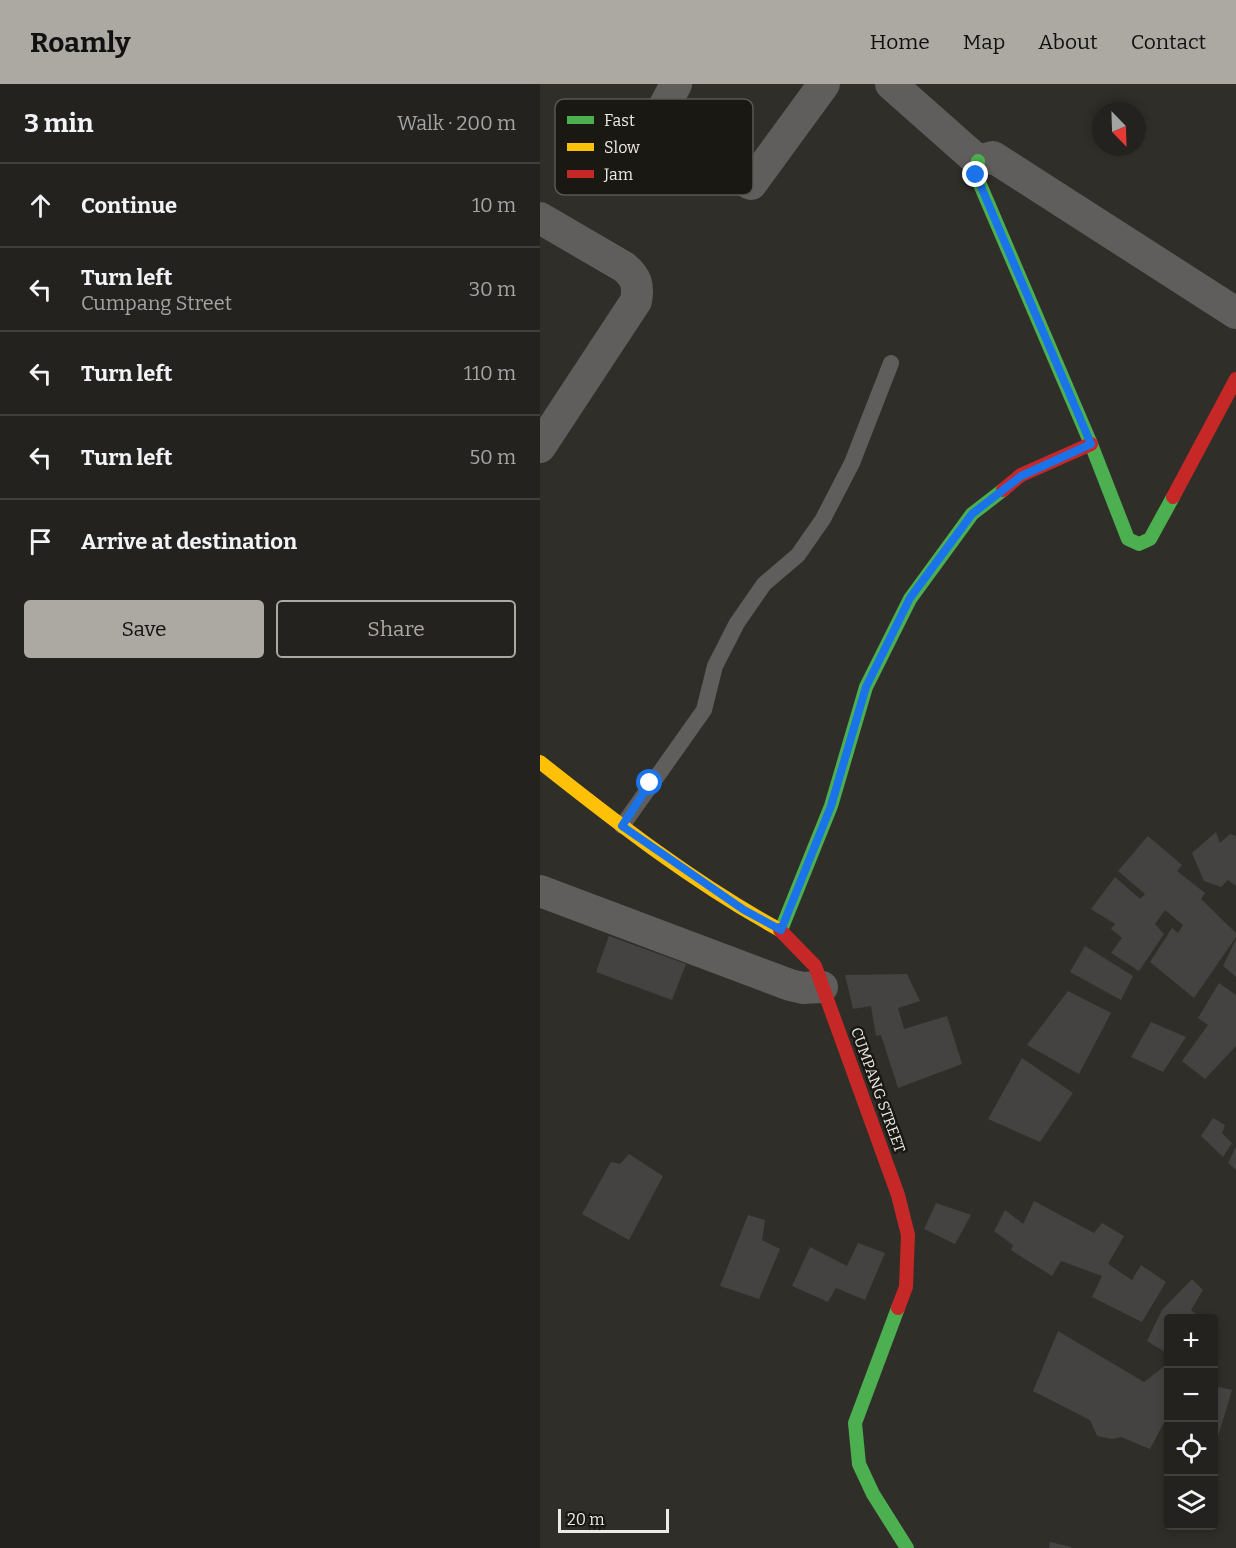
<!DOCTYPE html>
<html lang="en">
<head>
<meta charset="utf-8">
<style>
	body { margin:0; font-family:Bitter,serif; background:#302f2b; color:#f1f3f6 }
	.controls { position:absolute; right:18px; bottom:18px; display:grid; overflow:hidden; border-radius:6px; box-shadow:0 3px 9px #0003 }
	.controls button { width:54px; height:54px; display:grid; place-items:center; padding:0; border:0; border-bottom:2px solid #413f3c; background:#24221e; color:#f1f3f6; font:30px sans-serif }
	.compass { position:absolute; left:552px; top:18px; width:54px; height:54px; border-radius:50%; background:#24221e; box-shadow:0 3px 9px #0003; rotate:157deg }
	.scale { position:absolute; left:18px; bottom:15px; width:111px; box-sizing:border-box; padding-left:6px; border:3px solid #eeeae4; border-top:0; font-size:16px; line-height:21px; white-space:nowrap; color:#eeeae4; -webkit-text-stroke:4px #1a1813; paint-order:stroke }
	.stop { position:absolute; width:18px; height:18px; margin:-14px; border:4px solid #1a73e8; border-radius:50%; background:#fff }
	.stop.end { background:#1a73e8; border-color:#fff; box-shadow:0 2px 6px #0008 }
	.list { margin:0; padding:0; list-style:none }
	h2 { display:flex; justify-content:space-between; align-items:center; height:78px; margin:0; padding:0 24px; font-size:26px }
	h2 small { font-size:20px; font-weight:400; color:#a3a4a4 }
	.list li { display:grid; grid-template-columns:39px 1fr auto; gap:18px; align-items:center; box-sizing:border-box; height:84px; padding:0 24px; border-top:2px solid #413f3c }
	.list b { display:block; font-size:22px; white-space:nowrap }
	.list p { margin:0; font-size:20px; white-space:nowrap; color:#a3a4a4 }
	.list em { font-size:20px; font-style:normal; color:#a3a4a4 }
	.actions { display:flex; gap:12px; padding:18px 24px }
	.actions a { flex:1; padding:14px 0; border:2px solid #aca8a2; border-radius:6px; text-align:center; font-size:21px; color:#aca8a2 }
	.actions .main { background:#aca8a2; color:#111 }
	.icon { flex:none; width:33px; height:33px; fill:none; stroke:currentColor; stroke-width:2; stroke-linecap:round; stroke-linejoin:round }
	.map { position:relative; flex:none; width:696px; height:1464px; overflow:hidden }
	header { display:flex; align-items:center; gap:36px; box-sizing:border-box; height:84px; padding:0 30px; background:#aca8a2; color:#111 }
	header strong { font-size:28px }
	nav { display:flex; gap:33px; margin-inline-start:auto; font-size:21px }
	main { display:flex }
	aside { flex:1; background:#24221e }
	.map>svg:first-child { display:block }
	.building { fill:#454341 }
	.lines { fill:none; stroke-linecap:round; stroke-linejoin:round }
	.lane { stroke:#605e5c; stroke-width:16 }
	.street { stroke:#605e5c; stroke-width:32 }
	.fast { stroke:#4caf50; stroke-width:14 }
	.slow { stroke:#ffc107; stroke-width:14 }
	.jam { stroke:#c62828; stroke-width:14 }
	.route { stroke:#1a73e8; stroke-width:8 }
	.labels { text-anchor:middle; stroke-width:5; stroke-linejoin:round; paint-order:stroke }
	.street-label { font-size:15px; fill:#eeeae4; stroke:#1a1813 }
	.key { fill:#1a1813; stroke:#5a5752; stroke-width:1.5 }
	.key-label { font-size:16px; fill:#eeeae4 }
</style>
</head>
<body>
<header>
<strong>Roamly</strong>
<nav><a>Home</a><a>Map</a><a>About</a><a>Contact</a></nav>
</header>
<main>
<aside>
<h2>3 min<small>Walk · 200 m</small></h2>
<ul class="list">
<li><svg class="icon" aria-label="ahead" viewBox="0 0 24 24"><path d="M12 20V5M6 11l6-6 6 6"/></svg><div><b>Continue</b></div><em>10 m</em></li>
<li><svg class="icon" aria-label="left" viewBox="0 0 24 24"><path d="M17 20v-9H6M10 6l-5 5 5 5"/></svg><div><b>Turn left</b><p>Cumpang Street</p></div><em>30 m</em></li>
<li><svg class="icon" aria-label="left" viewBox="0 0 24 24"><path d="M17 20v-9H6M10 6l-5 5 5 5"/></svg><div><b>Turn left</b></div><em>110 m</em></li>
<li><svg class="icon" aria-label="left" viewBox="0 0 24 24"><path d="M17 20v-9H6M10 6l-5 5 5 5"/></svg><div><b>Turn left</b></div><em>50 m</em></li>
<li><svg class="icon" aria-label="arrive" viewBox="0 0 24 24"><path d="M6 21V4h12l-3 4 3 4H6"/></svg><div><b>Arrive at destination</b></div></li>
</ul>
<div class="actions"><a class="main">Save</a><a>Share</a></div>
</aside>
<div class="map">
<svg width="696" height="1464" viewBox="0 0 696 1464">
	<rect width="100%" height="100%" fill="#302e28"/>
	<!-- building -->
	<path class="building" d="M676,748L680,759L690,750L696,752V802L688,796L681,803L664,797L652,769Z
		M608,752L642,781L637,787L665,809L661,815L696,849V853L654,914L610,878L632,844L638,849L643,841L625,826L615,840L624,850L599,887L571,869L582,854L571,845L575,840L551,825L575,793L600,815L605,810L578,787Z
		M69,852L146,880L132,916L56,888Z
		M696,855V893L683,882Z
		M545,862L593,892L581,916L530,888Z
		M367,890L380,917L358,924L364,945L407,932L422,980L358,1004L341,951L336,952L331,922L313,925L305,891Z
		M679,899L696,911V962L665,995L642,977L668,941L658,934Z
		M528,907L571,929L539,990L487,961Z
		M611,938L646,953L623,988L591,973Z
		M482,974L533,1009L500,1058L448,1035Z
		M673,1034L685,1041L682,1049L692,1059L683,1073L661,1052Z
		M696,1063V1086L688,1079Z
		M89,1070L123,1092L89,1156L42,1130L71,1078L80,1080Z
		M494,1117L554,1149L562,1139L584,1152L568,1180L592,1196L601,1181L626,1198L602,1238L552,1213L562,1192L521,1177L512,1192L471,1166L473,1161L454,1147L465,1126L483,1140Z
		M396,1119L431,1131L415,1160L384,1145Z
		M208,1131L225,1136L222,1156L240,1165L219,1215L180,1202Z
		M318,1159L345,1169L325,1216L296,1204L288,1218L252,1202L270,1163L307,1182Z
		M652,1195L663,1206L651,1226L661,1234H628V1270L607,1257L622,1226Z
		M518,1247L604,1298L626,1281L628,1283V1331L610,1365L581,1353L572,1355L557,1352L550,1336L493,1307Z
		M674,1302L692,1306L674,1366Z
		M510,1458L531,1463V1464H509Z"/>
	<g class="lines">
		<!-- lane -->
		<path class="lane" d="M82,742L164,626L175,582L197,539L224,500L258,471L283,435L312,379L351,279"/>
		<!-- street -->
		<path class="street" d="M136,0L111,48L211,100L284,0
			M351,0L438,77L453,73L696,229
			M0,134L84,183C96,193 99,201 96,217L0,363
			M0,807L250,901L263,904L282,903"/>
		<!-- fast -->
		<path class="fast" d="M438,77L436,91L551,360L588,455L599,460L610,455L633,413
			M241,846L291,722L326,603L370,515L432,430L463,406
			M358,1224L315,1339L319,1380L333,1410L367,1464"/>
		<!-- slow -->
		<path class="slow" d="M0,678C77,739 154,799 240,846"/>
		<!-- jam -->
		<path class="jam" d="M463,406L481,391L551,360
			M633,413L696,295
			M240,846L275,882L358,1111L368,1151L366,1203L358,1224"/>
	</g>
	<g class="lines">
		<!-- route -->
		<path class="route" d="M110,699L82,742L204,826L241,846L291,722L326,603L370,514L432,430L481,392L551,360L436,91"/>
	</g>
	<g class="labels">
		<!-- street labels -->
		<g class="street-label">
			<text transform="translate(338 1006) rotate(70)" y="5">CUMPANG STREET</text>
		</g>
	</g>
	<!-- legend -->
	<rect x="15" y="15" width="198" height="96" rx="9" class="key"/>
	<rect x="27" y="32" width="27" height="8" fill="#4caf50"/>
	<rect x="27" y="59" width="27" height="8" fill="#ffc107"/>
	<rect x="27" y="86" width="27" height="8" fill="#c62828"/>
	<g class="key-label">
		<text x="64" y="42">Fast</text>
		<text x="64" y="69">Slow</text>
		<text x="64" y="96">Jam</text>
	</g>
</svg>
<div class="controls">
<button>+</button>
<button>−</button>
<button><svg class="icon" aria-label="locate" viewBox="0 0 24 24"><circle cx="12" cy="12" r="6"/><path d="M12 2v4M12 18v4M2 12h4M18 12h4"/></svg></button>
<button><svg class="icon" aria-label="layers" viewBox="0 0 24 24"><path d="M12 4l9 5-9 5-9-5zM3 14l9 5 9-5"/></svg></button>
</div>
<svg class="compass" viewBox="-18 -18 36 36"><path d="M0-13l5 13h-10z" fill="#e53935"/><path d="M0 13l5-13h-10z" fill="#a3a4a4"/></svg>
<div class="scale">20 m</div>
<div class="stop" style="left:110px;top:699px"></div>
<div class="stop end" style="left:436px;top:91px"></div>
</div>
</main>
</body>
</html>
